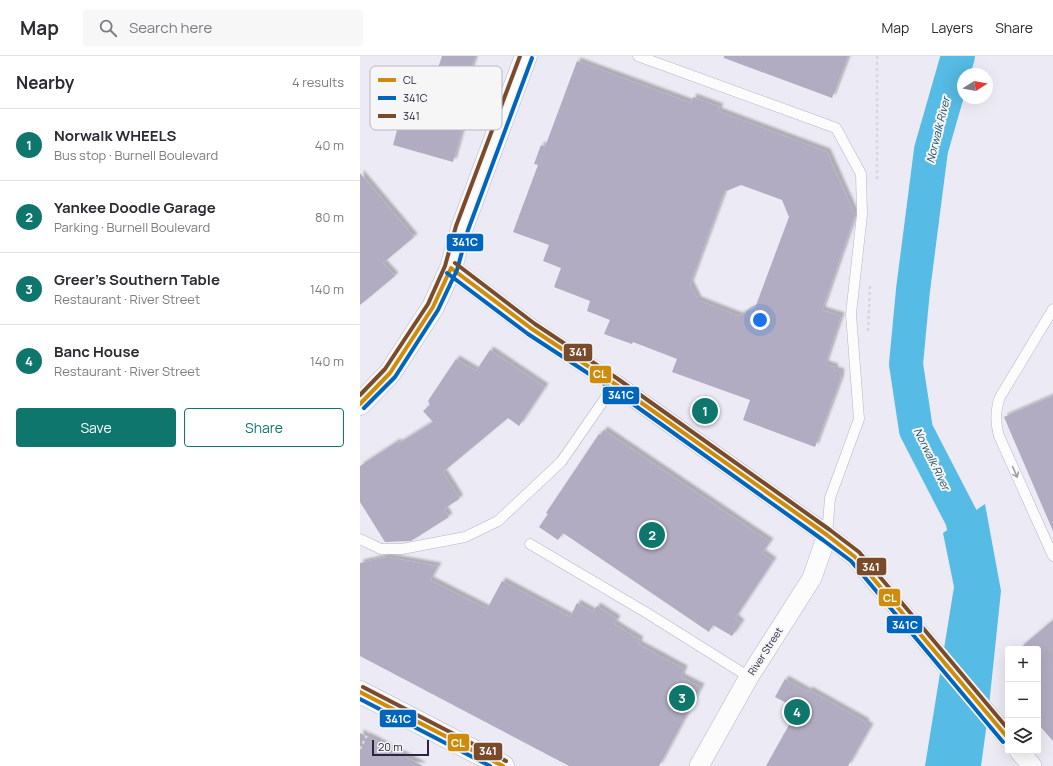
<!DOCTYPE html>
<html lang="en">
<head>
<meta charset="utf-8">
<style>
	body { margin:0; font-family:Manrope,sans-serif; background:#f7f7f7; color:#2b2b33 }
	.controls { position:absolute; right:12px; bottom:12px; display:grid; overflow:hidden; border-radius:4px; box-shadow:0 4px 16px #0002 }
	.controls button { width:36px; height:36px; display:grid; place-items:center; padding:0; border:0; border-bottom:1px solid #e1e1e2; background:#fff; color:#2b2b33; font:20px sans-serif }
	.compass { position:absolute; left:597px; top:12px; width:36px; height:36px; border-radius:50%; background:#fff; box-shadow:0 4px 16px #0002; rotate:79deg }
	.scale { position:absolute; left:12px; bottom:10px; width:57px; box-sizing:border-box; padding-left:4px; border:2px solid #2a2543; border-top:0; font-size:11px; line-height:14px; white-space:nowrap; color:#2a2543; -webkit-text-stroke:3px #f6f6f6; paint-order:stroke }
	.you { position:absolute; left:400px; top:264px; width:14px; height:14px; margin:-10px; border:3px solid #fff; border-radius:50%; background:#1a73e8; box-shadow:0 0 0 6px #1a73e833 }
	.badge { display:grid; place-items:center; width:26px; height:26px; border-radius:50%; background:#0f766e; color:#fff; font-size:13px; font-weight:700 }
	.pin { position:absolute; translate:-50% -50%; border:2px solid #fff; box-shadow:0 1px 4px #0006 }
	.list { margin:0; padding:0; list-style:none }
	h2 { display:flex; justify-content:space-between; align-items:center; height:52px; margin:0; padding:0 16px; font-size:17px }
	h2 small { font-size:13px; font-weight:400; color:#7c7c81 }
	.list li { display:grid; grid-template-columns:26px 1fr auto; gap:12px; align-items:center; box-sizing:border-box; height:72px; padding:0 16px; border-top:1px solid #e1e1e2 }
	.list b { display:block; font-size:15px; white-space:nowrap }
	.list p { margin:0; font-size:13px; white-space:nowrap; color:#7c7c81 }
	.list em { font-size:13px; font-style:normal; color:#7c7c81 }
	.actions { display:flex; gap:8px; padding:12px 16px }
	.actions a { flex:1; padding:9px 0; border:1px solid #0f766e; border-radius:4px; text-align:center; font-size:14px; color:#0f766e }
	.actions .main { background:#0f766e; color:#fff }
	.icon { flex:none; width:22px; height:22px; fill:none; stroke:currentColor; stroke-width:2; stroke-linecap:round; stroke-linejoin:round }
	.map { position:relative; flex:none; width:693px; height:710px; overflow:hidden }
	header { display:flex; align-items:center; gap:24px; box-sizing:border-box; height:56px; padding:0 20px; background:#fff; border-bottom:1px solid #e1e1e2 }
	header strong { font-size:19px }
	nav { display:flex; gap:22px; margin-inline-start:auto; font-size:14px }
	.search { width:280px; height:36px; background:#f7f7f7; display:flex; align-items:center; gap:10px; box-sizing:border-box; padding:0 14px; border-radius:4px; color:#7c7c81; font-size:15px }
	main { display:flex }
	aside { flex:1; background:#fff }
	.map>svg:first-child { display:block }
	.water { fill:#56bce5 }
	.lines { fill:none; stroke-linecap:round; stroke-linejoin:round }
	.river { stroke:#56bce5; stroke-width:34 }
	.building { fill:#b1acc1; fill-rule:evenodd; filter:url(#shadow) }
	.service-casing { stroke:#b7b4c6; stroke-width:11 }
	.minor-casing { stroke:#b7b4c6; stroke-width:20 }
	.primary-casing { stroke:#b7b4c6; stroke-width:23 }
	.path { stroke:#d7d6da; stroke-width:2.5; stroke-dasharray:3 3; stroke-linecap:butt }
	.service { stroke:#fcfcfd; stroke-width:10 }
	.minor { stroke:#fcfcfd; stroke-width:19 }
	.primary { stroke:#fcfcfd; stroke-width:22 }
	.bus-1-casing { stroke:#f6f6f6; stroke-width:7 }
	.bus-2-casing { stroke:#f6f6f6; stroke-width:7 }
	.bus-3-casing { stroke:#f6f6f6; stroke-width:7 }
	.bus-1 { stroke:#ce8c0d; stroke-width:4 }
	.bus-2 { stroke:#0065bd; stroke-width:4 }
	.bus-3 { stroke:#7a4b2a; stroke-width:4 }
	.oneway { stroke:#9e9ba9 }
	.labels { text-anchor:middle; stroke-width:4; stroke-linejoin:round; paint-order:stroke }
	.street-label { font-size:10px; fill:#2a2543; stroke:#f6f6f6 }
	.water-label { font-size:11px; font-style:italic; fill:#1b4e65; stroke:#f6f6f6 }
	.key { fill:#f6f6f6; stroke:#b9b7c0; stroke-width:1 }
	.key-label { font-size:11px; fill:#2a2543 }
	.line-badge { stroke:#f6f6f6; stroke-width:1.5 }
	.badge-label { font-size:11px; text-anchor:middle; font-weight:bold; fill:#fff }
</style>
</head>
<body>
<header>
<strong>Map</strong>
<div class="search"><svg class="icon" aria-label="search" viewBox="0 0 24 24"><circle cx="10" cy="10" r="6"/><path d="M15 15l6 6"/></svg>Search here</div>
<nav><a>Map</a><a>Layers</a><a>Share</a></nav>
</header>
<main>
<aside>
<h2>Nearby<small>4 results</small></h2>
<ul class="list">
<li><span class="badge">1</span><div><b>Norwalk WHEELS</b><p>Bus stop · Burnell Boulevard</p></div><em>40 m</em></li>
<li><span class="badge">2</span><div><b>Yankee Doodle Garage</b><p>Parking · Burnell Boulevard</p></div><em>80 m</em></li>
<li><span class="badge">3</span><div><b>Greer’s Southern Table</b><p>Restaurant · River Street</p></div><em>140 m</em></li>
<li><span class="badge">4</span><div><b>Banc House</b><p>Restaurant · River Street</p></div><em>140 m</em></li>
</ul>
<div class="actions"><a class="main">Save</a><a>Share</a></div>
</aside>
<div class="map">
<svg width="693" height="710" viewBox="0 0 693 710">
	<defs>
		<filter id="shadow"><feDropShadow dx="3.5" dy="-3.5" stdDeviation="1" flood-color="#0004"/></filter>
	</defs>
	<rect width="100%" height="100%" fill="#eceaf4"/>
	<!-- water -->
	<path class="water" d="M625,448L641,535L628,659L621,710H565L594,531L583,477Z"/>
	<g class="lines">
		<!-- river -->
		<path class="river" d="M598,0L571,94L553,234L546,308L556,374L602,463L613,509"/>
	</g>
	<!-- building -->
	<path class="building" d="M82,0H115L108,22L78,12Z
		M364,0H488L472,42L364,2Z
		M217,5L331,47L333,41L360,51L358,55L467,96L495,159L462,254L481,260L465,308L475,311L474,314L481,316L480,324L455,391L383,364L390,344L312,316L317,303L273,286L272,288L244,278L250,264L227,255L230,245L194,231L201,212L183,205L189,189L153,176L178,109L174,108L181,89L185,91ZM381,129L422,144L429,161L395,252L379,260L338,244L330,228L364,136Z
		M43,52L103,70L93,106L33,89Z
		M0,117L54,181L23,207L35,220L0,249Z
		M130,294L185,331L159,370L148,362L83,416L99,441V443L84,453L89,461L51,485L25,486L0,446V410L37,386L38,388L73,366L63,355L70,349L68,345L96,303L116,315Z
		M693,340V475L644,361Z
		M244,374L410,486L402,497L413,505L375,562L381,567L372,580L353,569L349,576L203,477L198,484L179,471L188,458L186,457L239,378L240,379Z
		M27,501L78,510L70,524L127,553L142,525L210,561L217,547L233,556L237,550L257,563L254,568L280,584L278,588L324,613L321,621L341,631L299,710H209L0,600V507Z
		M693,564V685L678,668V593H659Z
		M425,623L448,636L449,634L506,666L505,668L510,671L488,710H406L438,653L415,641Z
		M0,677L13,683L63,710H0Z"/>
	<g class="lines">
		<!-- service casing -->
		<g class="service-casing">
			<path id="service" d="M278,0L476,72L501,118L502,159L491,258L499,363L470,442L467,479
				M693,253L640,341C635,355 635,366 639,380L693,500
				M0,483L21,493H42L105,481L138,465L201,406L255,328
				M170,488L287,557L389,621"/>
		</g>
		<!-- minor casing -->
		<g class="minor-casing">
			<path id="minor" d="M91,212L172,273L255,328L467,479L495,501L648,682
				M659,695L672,710
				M339,710L389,621L452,522L467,479"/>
		</g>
		<!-- primary casing -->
		<g class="primary-casing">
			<path id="primary" d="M0,348L30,317L73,251L91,212L102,172L166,0
				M0,636L143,710"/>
		</g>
		<!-- path -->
		<path class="path" d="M517,0V125
			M508,275L510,230
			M0,693L9,675"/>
		<!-- service -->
		<use href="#service" class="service"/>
		<!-- minor -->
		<use href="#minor" class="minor"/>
		<!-- primary -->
		<use href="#primary" class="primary"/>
		<!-- bus-1 casing -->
		<g class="bus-1-casing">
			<path id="bus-1" d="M91,212L172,273L255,328L467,479L495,501L648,682
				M0,348L30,317L73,251L91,212
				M0,636L143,710"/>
		</g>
		<!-- bus-2 casing -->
		<g class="bus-2-casing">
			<path id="bus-2" d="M87,217L168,278L252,333L463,484L491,505L643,686
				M4,352L35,321L78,254L97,214L108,174L172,2
				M0,643L130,710"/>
		</g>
		<!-- bus-3 casing -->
		<g class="bus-3-casing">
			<path id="bus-3" d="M95,207L175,268L258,323L470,474L499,496L648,673
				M0,339L25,313L68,248L85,210L96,170L160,0
				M3,631L146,705"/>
		</g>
		<!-- bus-1 -->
		<use href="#bus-1" class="bus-1"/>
		<!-- bus-2 -->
		<use href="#bus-2" class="bus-2"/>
		<!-- bus-3 -->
		<use href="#bus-3" class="bus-3"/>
	</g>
	<!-- one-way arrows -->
	<defs><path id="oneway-shaft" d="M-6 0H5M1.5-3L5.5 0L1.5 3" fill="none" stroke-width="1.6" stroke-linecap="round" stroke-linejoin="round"/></defs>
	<use class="oneway" href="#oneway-shaft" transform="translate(655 416) rotate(66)"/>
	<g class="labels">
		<!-- street labels -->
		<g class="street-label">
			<text transform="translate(405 595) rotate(-57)" y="4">River Street</text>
		</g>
		<!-- water labels -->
		<g class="water-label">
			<text transform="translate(578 74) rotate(-76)" y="4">Norwalk River</text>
			<text transform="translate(572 403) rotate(64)" y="4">Norwalk River</text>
		</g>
	</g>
	<!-- legend -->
	<rect x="10" y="10" width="132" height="64" rx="6" class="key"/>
	<rect x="18" y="22" width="18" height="4" fill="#ce8c0d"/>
	<rect x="18" y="40" width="18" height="4" fill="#0065bd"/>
	<rect x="18" y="58" width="18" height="4" fill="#7a4b2a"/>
	<g class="key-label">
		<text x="43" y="28">CL</text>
		<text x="43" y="46">341C</text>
		<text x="43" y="64">341</text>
	</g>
	<g class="line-badge">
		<rect x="86" y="177" width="38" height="19" rx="4" fill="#0065bd"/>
		<rect x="203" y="287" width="30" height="19" rx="4" fill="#7a4b2a"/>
		<rect x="229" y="309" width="23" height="19" rx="4" fill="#ce8c0d"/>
		<rect x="242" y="330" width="38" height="19" rx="4" fill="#0065bd"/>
		<rect x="496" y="501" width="31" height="19" rx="4" fill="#7a4b2a"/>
		<rect x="518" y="532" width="23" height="19" rx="4" fill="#ce8c0d"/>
		<rect x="526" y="559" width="37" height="19" rx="4" fill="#0065bd"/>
		<rect x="19" y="653" width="38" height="19" rx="4" fill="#0065bd"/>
		<rect x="87" y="677" width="23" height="19" rx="4" fill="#ce8c0d"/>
		<rect x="113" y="686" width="30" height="19" rx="4" fill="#7a4b2a"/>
	</g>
	<g class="badge-label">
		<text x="105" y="190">341C</text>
		<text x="218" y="300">341</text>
		<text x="240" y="322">CL</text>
		<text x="261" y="343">341C</text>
		<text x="511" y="515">341</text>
		<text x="530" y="546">CL</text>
		<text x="545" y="573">341C</text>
		<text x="38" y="667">341C</text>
		<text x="98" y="691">CL</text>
		<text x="128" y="699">341</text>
	</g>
</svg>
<div class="controls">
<button>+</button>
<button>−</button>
<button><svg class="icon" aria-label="layers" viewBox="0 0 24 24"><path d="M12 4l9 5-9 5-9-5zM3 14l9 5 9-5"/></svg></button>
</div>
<svg class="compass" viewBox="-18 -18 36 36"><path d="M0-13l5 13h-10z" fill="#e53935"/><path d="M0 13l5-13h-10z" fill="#7c7c81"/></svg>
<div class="scale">20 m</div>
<div class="you"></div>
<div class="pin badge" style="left:345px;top:355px">1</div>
<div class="pin badge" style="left:292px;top:479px">2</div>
<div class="pin badge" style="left:322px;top:642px">3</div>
<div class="pin badge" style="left:437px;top:656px">4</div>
</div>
</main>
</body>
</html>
